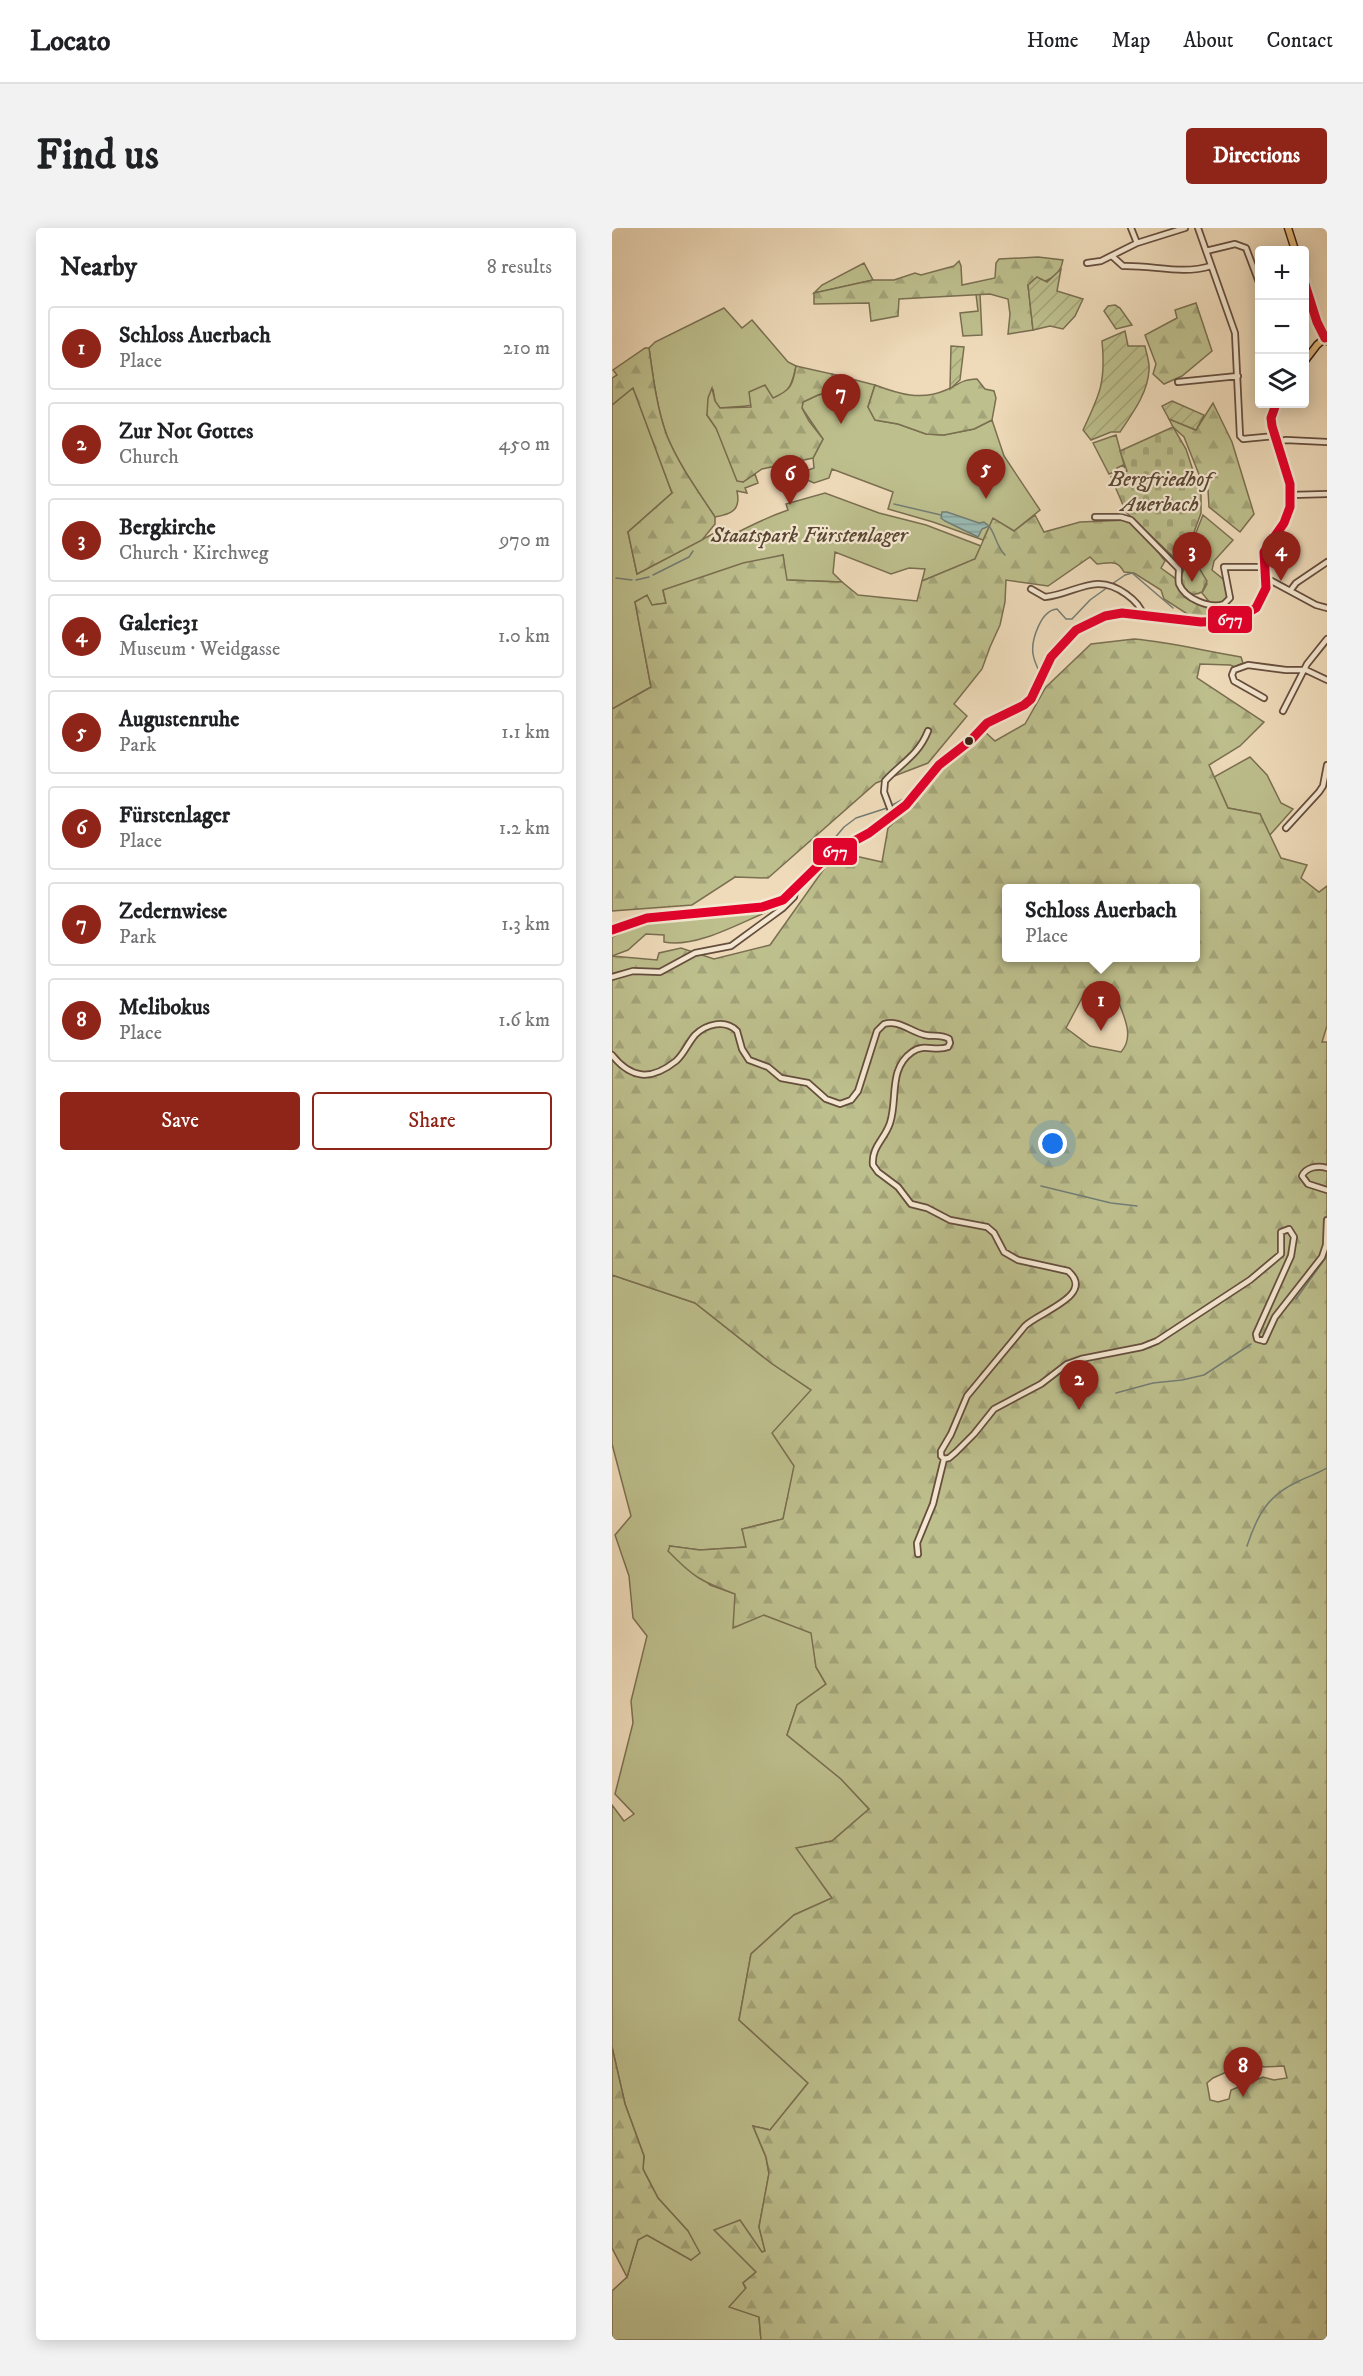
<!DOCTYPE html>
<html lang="en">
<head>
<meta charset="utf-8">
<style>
	body { margin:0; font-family:"IM FELL DW Pica",serif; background:#f2f2f2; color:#202124 }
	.controls { position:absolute; right:18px; top:18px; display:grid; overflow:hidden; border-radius:6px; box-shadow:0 3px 15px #0003 }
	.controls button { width:54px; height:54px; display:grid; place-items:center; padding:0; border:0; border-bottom:2px solid #e0e0e0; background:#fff; color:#202124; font:30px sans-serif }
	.you { position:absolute; left:441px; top:916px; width:21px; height:21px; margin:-15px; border:4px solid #fff; border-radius:50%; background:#1a73e8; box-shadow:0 0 0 9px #1a73e833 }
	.badge { display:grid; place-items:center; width:39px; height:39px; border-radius:50%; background:#8f2418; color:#fff; font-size:20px; font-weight:700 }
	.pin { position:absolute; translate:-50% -50px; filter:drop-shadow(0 2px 3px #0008) }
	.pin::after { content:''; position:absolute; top:32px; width:21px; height:18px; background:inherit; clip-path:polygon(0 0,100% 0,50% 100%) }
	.popup { position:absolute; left:390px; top:656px; width:198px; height:78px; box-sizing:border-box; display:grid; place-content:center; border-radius:6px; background:#fff; filter:drop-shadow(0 2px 4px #0005); font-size:20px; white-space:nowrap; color:#757577 }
	.popup b { font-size:22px; color:#202124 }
	.popup::after { content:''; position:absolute; left:50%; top:100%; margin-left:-12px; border:12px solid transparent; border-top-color:#fff }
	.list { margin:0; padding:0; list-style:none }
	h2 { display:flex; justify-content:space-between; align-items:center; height:78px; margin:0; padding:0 24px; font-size:26px }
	h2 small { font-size:20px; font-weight:400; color:#757577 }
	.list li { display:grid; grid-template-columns:39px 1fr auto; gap:18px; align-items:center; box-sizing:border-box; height:84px; margin:0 12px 12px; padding:0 12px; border:2px solid #e0e0e0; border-radius:6px }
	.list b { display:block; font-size:22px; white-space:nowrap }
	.list p { margin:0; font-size:20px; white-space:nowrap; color:#757577 }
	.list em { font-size:20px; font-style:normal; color:#757577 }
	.actions { display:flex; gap:12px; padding:18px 24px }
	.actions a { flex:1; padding:14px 0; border:2px solid #8f2418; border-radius:6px; text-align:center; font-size:21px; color:#8f2418 }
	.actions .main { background:#8f2418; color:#fff }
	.icon { flex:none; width:33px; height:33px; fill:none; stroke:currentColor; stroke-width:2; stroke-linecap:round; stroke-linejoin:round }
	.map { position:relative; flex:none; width:715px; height:2112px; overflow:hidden; border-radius:6px }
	header { display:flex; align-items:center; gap:36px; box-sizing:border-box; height:84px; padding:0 30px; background:#fff; border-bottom:2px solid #e0e0e0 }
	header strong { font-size:28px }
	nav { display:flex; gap:33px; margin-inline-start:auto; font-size:21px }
	.intro { display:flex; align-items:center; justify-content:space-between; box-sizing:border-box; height:144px; padding:0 36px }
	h1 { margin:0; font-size:42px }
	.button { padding:15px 27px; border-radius:6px; background:#8f2418; color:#fff; font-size:21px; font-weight:700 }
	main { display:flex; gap:36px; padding:0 36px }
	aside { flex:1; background:#fff; border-radius:6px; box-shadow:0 3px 15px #0003 }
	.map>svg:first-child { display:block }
	.green { fill:#bdbf8d; stroke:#7a6f51; stroke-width:1.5 }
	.forest { fill:url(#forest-firs); stroke:#7a6f51; stroke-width:1.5; fill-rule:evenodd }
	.cemetery { fill:url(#cemetery-stones); stroke:#7a6f51; stroke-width:1.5 }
	.garden { fill:url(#garden-furrows); stroke:#7a6f51; stroke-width:1.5 }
	.water { fill:url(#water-rules); stroke:#737d74; stroke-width:1.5 }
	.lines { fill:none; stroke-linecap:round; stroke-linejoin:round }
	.stream { stroke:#737d74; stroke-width:1.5 }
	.minor-casing { stroke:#664e3e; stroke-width:8 }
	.major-casing { stroke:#381f15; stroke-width:9 }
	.minor { stroke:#f5e8d2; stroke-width:4.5 }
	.major { stroke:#e8be7d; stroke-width:6 }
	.bus-1-casing { stroke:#f5e8d2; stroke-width:14 }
	.bus-1 { stroke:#e4002b; stroke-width:9 }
	.bus-dot { fill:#381f15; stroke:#f5e8d2; stroke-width:2 }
	.labels { text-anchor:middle; stroke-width:4.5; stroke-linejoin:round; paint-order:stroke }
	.park-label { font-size:22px; font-style:italic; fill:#594733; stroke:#f5e8d2 }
	.line-badge { stroke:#f5e8d2; stroke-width:2 }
	.badge-label { font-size:16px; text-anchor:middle; font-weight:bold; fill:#fff }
</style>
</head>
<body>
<header>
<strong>Locato</strong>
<nav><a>Home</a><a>Map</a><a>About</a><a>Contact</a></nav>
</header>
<div class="intro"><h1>Find us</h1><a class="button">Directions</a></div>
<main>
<aside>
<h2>Nearby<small>8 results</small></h2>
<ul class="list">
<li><span class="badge">1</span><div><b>Schloss Auerbach</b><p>Place</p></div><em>210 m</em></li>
<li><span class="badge">2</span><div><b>Zur Not Gottes</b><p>Church</p></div><em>450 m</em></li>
<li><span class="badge">3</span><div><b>Bergkirche</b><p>Church · Kirchweg</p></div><em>970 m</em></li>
<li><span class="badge">4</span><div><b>Galerie31</b><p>Museum · Weidgasse</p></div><em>1.0 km</em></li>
<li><span class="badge">5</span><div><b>Augustenruhe</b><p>Park</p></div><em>1.1 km</em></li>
<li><span class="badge">6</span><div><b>Fürstenlager</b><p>Place</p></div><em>1.2 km</em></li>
<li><span class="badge">7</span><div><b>Zedernwiese</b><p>Park</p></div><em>1.3 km</em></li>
<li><span class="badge">8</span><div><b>Melibokus</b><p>Place</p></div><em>1.6 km</em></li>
</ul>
<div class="actions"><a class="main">Save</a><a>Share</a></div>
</aside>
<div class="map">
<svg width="715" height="2112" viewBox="0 0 715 2112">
	<defs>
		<pattern id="forest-firs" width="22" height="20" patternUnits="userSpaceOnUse" patternTransform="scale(1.5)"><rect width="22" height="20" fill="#bdbf8d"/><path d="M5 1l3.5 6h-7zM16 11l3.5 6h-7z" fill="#a3a479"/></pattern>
		<pattern id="cemetery-stones" width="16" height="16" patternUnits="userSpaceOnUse" patternTransform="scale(1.5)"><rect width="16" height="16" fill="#bdbf8d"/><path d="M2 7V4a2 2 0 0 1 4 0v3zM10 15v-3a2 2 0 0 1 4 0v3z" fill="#a3a479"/></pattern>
		<pattern id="garden-furrows" width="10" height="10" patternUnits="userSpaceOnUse" patternTransform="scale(1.5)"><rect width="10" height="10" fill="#bdbf8d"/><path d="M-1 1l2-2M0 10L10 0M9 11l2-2" fill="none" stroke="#a3a479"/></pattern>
		<pattern id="water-rules" width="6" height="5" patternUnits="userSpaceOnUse" patternTransform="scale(1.5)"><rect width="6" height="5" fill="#9abbb4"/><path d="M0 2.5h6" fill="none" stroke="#85a09a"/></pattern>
	</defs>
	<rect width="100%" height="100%" fill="#efdbba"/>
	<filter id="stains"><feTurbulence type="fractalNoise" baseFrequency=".00333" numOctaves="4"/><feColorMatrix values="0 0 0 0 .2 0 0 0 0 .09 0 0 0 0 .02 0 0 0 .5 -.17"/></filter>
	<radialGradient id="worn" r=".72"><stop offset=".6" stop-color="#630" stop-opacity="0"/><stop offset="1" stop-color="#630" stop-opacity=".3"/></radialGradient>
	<!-- green -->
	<path class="green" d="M252,35L261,52L202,65L210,57Z
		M364,66H368L370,107L351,108L348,85L366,83Z
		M112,80L130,100L140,92L176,134L184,138C182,146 181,154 176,161C165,178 126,179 107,180L103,173L101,161L95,187L104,200L131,254L143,246L146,255L133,260L135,265L125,263C129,282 120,286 103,289C86,263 67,237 55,208C45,181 41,149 37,120L43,114Z
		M220,146L263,157L256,179L263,192L286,196L314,206L332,207L362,201L380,192L392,228L428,282L402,303L381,291L371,312L321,294L276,281L281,264L220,241L217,250L202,255L193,251L191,244L202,240L201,230L211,211L190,180L191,174L206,167L220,163Z
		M21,159L60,265L16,304L25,346L108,302L111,312C133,300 153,290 176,282L174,276L213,265L267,285L314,297L369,318L363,331L310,353L313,341L297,340L279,346L223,324L221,345L230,354L174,352L171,327L51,363L54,375L40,377L35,368L23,374L39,459L0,481V177Z
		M504,207L513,240L511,237L505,240V243L497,246L481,215Z
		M591,287L621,312L602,333L600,342L611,351L617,366L616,372L611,376H599L590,365L595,356L586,338L591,327L577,322Z
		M638,529L655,547L669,575L681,581L657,608L648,586L616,580L602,549Z
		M164,680C133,692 85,721 52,714V707L34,706L16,722L0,728V709C50,685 109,686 164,680Z
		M0,1047L83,1075L159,1135L199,1162L171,1291L130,1301L135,1319L88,1322L58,1318L98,1357L124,1366L152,1387L200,1405L204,1439L214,1456L185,1477L175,1507L229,1551L257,1581L220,1613L185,1620L220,1670L182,1687L139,1726L127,1792L196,1855L158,1902L141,1898L154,1929L157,1946L147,1999L153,2022L151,2024L144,2044L131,2055L147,2089L149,2112H0V2063L15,2049L26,2011L35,2007L79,2032L76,2003L46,1970L31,1941L32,1928L13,1876L0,1819V1577L12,1593L22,1586L3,1566L21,1495L19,1473L35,1408L21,1390L17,1348L3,1307L19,1288L0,1216Z"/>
	<!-- forest -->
	<path class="forest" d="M426,29L451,32C448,50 433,55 416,57L421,102L396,106L398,86L396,71L378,66L287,71L286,88L259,93L257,75L202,76V65L261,52H282L303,45L309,47L342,38L347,33L349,38L350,57L383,50L384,35L387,31Z
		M584,75L600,123L570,148L552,156L541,146L544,136L533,107L565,90L563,82Z
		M33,120H37C41,149 45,181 55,208C67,237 86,263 103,289V296L90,312L25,346L16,304L60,265L21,160L0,177V150L5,147L1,142Z
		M184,138L220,146L221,163L206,167L191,174L190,180L197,193L211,211L201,230L150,241L131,254L125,253L104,200L95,187L96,170L100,160L103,173L108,180L139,179L137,164L153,157L161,170C179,162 181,157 184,138Z
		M365,151L373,161L382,163L384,170L380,192L362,201L332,207L314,206L286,196L263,192L256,179L263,157C287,166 309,173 334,162C349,156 347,152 365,151Z
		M601,175L620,214L642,286L628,304L597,279L596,262L590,254L572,209L561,199L557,191L584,202Z
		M423,287L432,304L468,294L517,292L535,310L553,333L549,340C554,344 561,348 565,352C582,371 576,375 604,381L591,390L583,391L552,371L549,362L522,345L512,344C505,331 498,335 485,336L478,329L436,358L394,352L393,374L388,397L378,419L370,441L342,476L355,488L316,535L264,555L156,650L123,649L80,677L0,683V481L39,459L23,374L35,367L40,377L54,375L51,362L131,335L171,327L175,352L230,354L246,367L305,373L310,353L363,331L381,290L402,303Z
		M522,411C558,414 593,423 629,429L631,435L623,439L618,437L588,436L585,450L652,494L628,518L597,537L616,580L648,586L669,630L695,637L689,650L707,664L715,658V798L710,814H715V2112H149L147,2089L117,2079L134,2060L131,2055L144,2044L102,2002L128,1992L150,2024L153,2023L147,1999L157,1945L154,1929L141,1898L158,1902L196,1855L127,1792L139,1726L182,1687L220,1670L184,1620L220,1613L257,1581L229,1551L175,1507L185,1477L214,1456L204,1439L199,1405L152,1387L121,1400L123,1366C90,1354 81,1349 56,1323L58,1318L88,1322L134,1319L130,1301L171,1291L182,1238L160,1205L199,1162L159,1135L83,1075L0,1047V728L45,732L47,725L69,720L102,731L158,717L214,638L230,625L270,634L276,600L302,576L334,538L358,520L373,504L383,513L413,496L434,459L479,416ZM394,660H584V730H394ZM482,761L504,767C510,785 524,808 509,824L478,818L454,800L472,766ZM637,1834L652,1839L672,1838L675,1850L662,1852L651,1849L619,1862L617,1871L606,1874L598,1872L595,1855L601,1850Z
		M0,1819L13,1876L32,1928L31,1941L46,1970L76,2003L88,2025L79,2032L35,2007L26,2012L15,2049L0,2020Z"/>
	<!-- cemetery -->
	<path class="cemetery" d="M561,199L574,221L589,267V285L570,337L514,284L499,249L515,243L508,223Z
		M579,324L591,328L587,340L595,353L590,364C578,370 571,363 568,351Z"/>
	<!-- garden -->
	<path class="garden" d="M449,41L445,63L471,71L463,88L451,101L438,98L421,102L416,57L425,49L435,54Z
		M503,77L508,80L520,97L504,101L492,83L496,78Z
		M513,103L516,118H533C534,125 538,134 537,142C536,165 520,186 508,204H499L479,212L471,202C488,166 494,154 490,113Z
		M339,118L352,119L348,152L338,161Z
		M560,173L592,187L584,202L557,191L550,178Z"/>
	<!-- water -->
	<path class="water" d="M330,284H335L367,295L372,294L377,298L370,301L366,309L333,293L329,290Z"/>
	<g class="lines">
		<!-- stream -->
		<path class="stream" d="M666,226L671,242
			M282,276L329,287
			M377,298C384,307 384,318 393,327
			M648,332L649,324
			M41,347L77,329L81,323
			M4,350L20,352
			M24,352L37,349
			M500,356L513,347L520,345L561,380
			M400,480L417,467L428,445C425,439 422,432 421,426C419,412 429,382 445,381L454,391H460L478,372L496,359
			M373,493L396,482
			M188,651L232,599L244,590L275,580L295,569L328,531L341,522
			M44,686C71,682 157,679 174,665
			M1,699L16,691L30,689
			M429,958L499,975L525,978
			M684,1071L715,1028
			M504,1165L541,1155L570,1152L592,1147L639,1116
			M635,1318C645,1288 655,1268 685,1254C695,1249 705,1246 715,1240"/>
		<!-- minor casing -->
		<g class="minor-casing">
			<path id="minor" d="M519,0L525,15
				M586,0L623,105L628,208L631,211L662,208
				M594,23L623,16L634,20L648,57
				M500,28L511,38C541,37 570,47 599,38
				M475,35L489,33L525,15L573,0
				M566,154L626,148
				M665,214L674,212L715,214
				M679,267L715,266
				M483,289H509L519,292L567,341C567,346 566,351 567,356C573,371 598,381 612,376L618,370L612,339H651
				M654,350L704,377L715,380
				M419,361L433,369C464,366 483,343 514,366C521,371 529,378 531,387
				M678,363L684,355L715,334
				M652,470L622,453L620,447L622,442L636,437L674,442H694L715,452
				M671,483L695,436L715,411
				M281,588L272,564L273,553C289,535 306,528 316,503
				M674,600L707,564L711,558L715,537
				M0,749L21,743L48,744L83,725L119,718L171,680L182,669L183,663
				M0,827C19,851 39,853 64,833C72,826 76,815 83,807C94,796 113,791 125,803L130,821L137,832L156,839L169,850L196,855L214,871L228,876L239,872L246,863L265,803L272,796C286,791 299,804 313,807C321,809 329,806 337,811L338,815L336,819C323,824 312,815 300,824C276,841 286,871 278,895C273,911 259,919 261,937L266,944L286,959L299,976L315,980L338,992L375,999L382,1005L392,1024L406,1032L456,1043C484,1067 427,1084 413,1098L355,1168L339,1206L329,1223V1228L332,1231L321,1276L305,1315L306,1326
				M715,940C706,937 694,939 690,948L696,956L715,962
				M332,1231L337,1230L344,1224L362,1206L382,1181L429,1156L455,1136L469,1131L530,1119L545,1113L638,1052L669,1026V1004L677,1001L682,1009L679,1028L644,1106L645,1111L652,1113L663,1089L710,1029L714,1017L715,992"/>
		</g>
		<!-- major casing -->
		<g class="major-casing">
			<path id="major" d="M676,0L683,22
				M692,51L708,100L715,113
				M692,134L705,117L713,110
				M0,702L35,690L150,679L171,672L218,626L257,605L294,577L327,537L359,512L375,495L412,477L419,471L425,462L439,429L464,402L493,388L510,385C546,389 638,412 653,365C657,351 648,338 652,324C656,311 669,303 675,290C688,261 667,227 660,198L659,190L664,176"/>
		</g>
		<!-- minor -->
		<use href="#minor" class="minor"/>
		<!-- major -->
		<use href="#major" class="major"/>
		<!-- bus-1 casing -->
		<g class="bus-1-casing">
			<path id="bus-1" d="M692,53L705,94L713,110
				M0,702L35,690L150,679L171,672L218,626L257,605L294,577L327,537L359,512L375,495L412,477L419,471L439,429L464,402L493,388L510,385L589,394L611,393L629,389L644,380L654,360L652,324L672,295L678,279V256L660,198L659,190L664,176"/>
		</g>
		<!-- bus-1 -->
		<use href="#bus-1" class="bus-1"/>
	</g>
	<!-- markers -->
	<circle class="bus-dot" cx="357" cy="513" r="5"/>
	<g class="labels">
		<!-- park labels -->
		<g class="park-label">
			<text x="548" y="258">Bergfriedhof<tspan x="548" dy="25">Auerbach</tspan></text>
			<text x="197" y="314">Staatspark Fürstenlager</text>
		</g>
	</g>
	<g class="line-badge">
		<rect x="595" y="377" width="46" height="29" rx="6" fill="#e4002b"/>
		<rect x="200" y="609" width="46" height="29" rx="6" fill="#e4002b"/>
	</g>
	<g class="badge-label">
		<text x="618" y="397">677</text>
		<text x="223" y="629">677</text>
	</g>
	<rect width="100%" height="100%" filter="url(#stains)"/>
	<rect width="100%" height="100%" fill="url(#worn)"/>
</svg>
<div class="controls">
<button>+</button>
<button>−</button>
<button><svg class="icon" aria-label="layers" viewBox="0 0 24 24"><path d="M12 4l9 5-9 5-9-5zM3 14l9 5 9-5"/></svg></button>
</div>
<div class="you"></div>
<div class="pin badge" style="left:489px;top:803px">1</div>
<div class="popup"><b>Schloss Auerbach</b>Place</div>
<div class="pin badge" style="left:467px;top:1182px">2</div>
<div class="pin badge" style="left:580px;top:354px">3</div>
<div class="pin badge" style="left:669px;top:353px">4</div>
<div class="pin badge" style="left:374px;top:271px">5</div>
<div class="pin badge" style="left:178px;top:277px">6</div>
<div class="pin badge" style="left:229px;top:196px">7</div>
<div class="pin badge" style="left:631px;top:1869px">8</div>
</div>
</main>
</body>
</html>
